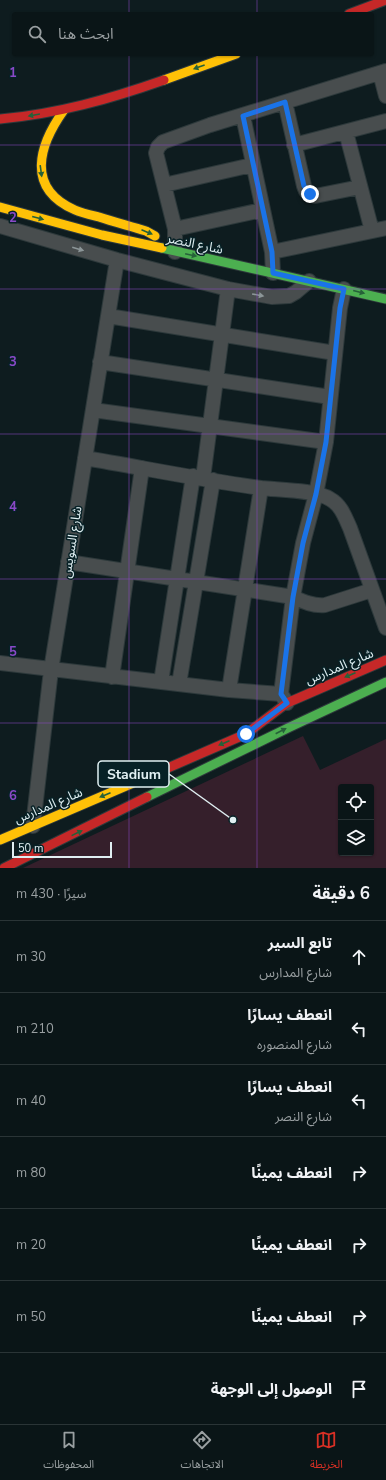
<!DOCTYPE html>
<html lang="ar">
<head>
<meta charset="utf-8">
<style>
	body { margin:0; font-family:"Nunito Sans","Noto Sans Arabic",sans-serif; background:#182224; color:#f1f3f6; direction:rtl }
	.controls { position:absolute; right:12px; bottom:12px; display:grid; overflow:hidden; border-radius:4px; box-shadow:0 1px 3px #0004 }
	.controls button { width:36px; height:36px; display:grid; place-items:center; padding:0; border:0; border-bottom:1px solid #2a3436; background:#0a1517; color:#f1f3f6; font:20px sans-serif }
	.scale { position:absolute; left:12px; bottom:10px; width:100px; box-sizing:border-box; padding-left:4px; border:2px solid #e0eff2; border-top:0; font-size:11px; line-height:14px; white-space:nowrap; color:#e0eff2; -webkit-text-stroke:3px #072126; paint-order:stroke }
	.stop { position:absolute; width:12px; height:12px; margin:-9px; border:3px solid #1a73e8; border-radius:50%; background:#fff }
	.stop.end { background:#1a73e8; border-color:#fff; box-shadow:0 1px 4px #0008 }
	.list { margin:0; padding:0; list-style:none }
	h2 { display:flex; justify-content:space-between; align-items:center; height:52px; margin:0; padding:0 16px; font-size:17px }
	h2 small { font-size:13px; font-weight:400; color:#999fa1 }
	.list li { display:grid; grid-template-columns:26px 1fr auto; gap:12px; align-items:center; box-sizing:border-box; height:72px; padding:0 16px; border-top:1px solid #2a3436 }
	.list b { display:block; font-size:15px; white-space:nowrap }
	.list p { margin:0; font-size:13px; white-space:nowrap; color:#999fa1 }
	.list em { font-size:13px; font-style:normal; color:#999fa1 }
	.icon { flex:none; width:22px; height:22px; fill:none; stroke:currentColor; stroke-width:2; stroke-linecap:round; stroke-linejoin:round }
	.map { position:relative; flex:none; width:386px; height:868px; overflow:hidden; direction:ltr }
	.search { position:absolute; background:#0a1517; box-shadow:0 1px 3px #0004; left:12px; right:12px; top:12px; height:44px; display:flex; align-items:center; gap:10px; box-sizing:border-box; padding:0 14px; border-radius:4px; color:#999fa1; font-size:15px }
	.sheet { height:556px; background:#0a1517 }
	nav { display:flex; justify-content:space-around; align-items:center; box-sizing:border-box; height:56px; border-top:1px solid #2a3436; background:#0a1517; font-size:11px; color:#999fa1 }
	nav a { display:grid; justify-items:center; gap:2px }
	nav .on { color:#d93025 }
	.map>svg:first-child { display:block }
	.green { fill:#351f2b; fill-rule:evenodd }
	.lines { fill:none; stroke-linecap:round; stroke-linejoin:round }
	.street-casing { stroke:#2d393b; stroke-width:16 }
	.fast-casing { stroke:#2d393b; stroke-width:11 }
	.slow-casing { stroke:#2d393b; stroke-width:11 }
	.jam-casing { stroke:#2d393b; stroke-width:11 }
	.street { stroke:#484d4e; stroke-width:14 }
	.fast { stroke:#4caf50; stroke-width:9 }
	.slow { stroke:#ffc107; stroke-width:9 }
	.jam { stroke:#c62828; stroke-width:9 }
	.oneway { fill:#266139 }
	.oneway2 { fill:#8c9698 }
	.route { stroke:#1a73e8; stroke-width:5 }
	.grid { fill:none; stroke:#8a49c7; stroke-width:1; stroke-opacity:0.55 }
	.labels { text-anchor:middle; stroke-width:3; stroke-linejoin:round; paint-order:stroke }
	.street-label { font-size:13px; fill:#e0eff2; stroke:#072126 }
	.grid-label { font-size:13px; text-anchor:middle; font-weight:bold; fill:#8a49c7; stroke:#072126; stroke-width:3; stroke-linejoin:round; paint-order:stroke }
	.leader { fill:none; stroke:#e0eff2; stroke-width:1.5 }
	.callout-dot { fill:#e0eff2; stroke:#072126; stroke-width:1.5 }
	.callout { fill:#072126; stroke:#e0eff2; stroke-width:1.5 }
	.callout-label { font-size:14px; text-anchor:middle; font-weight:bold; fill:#e0eff2 }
</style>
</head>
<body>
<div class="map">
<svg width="386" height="868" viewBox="0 0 386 868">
	<rect width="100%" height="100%" fill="#0e1c1f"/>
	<!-- green -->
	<path class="green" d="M303,736L320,770L386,739V868H23ZM341,787H371V853H341Z"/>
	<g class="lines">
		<!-- street casing -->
		<g class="street-casing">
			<path id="street" d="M380,73L386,96
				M285,102L304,186L306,191L315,196L360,187
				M243,116L272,252L273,273
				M346,132L372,231
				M294,145L386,121
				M164,185L252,165
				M0,226L117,260L228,289L272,297L289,296L296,292L309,281
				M175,229L262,210
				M175,252V229L156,153L158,147L163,142L210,125L386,71
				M272,252L386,228
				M108,316L335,353
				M100,362L330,397
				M93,410L326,442
				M85,458C144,468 202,480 261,488C279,490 316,490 330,499C341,505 345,517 350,528L386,628
				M203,478L228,289
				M68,562L293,597C304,602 313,606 325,605L372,590
				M0,663L229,690L281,694
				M112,677L142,468
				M161,682L193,476
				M179,684L213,480
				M229,690L261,488
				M287,703L281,694L293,597L303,543L316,494L326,442L340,308L344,289
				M33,826L51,670L117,260"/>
		</g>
		<!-- fast casing -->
		<g class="fast-casing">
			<path id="fast" d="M162,248L386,299
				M147,797L290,727L386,682"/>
		</g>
		<!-- slow casing -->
		<g class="slow-casing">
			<path id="slow" d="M164,80L236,54
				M64,110C39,145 25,188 75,210C82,213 91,215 99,217C114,222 130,226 146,231L155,236
				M0,207L102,235L162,248
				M0,840L147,777"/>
		</g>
		<!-- jam casing -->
		<g class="jam-casing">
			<path id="jam" d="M349,14L386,0
				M0,119C57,114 110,99 164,80
				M147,777L246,734L287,703L386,660
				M4,868L147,797"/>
		</g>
		<!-- street -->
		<use href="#street" class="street"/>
		<!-- fast -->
		<use href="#fast" class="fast"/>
		<!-- slow -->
		<use href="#slow" class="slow"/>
		<!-- jam -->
		<use href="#jam" class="jam"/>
	</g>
	<!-- one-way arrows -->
	<defs><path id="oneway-solid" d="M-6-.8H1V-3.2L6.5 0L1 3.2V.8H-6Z"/></defs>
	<g class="oneway">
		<use href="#oneway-solid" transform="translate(199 67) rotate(160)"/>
		<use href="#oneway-solid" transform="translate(34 115) rotate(170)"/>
		<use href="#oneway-solid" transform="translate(41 171) rotate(82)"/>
		<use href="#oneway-solid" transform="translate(38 218) rotate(15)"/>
		<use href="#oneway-solid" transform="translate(147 232) rotate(23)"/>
		<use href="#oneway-solid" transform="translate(191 255) rotate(12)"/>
		<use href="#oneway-solid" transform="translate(359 292) rotate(14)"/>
		<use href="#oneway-solid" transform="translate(350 675) rotate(157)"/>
		<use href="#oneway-solid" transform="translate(281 731) rotate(-27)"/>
		<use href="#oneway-solid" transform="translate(224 743) rotate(157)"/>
		<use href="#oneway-solid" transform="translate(105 795) rotate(157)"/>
		<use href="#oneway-solid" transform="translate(77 833) rotate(-26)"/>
	</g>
	<g class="oneway2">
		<use href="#oneway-solid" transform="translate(78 249) rotate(16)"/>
		<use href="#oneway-solid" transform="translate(258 295) rotate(10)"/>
	</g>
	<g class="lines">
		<!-- route -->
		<path class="route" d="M246,734L287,703L281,694L293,597L303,543L316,494L326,442L340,308L344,289L273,273L272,252L243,116L285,102L304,186L310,194"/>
	</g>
	<!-- grid -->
	<path class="grid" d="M129,0V14M257,0V14M129,54V868M257,54V868M0,145H386M0,289H386M0,434H386M0,579H386M0,723H386"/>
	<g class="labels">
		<!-- street labels -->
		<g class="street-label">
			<text transform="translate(195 243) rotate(12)" y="5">شارع النصر</text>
			<text transform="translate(71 542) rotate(-81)" y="5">شارع السويس</text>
			<text transform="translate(339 666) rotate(-23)" y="5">شارع المدارس</text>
			<text transform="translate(48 805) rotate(-23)" y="5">شارع المدارس</text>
		</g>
	</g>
	<g class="grid-label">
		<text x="13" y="77">1</text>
		<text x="13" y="222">2</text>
		<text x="13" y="366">3</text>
		<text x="13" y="511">4</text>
		<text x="13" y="656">5</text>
		<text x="13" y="800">6</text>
	</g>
	<!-- callouts -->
	<path class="leader" d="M233 820L169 774"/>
	<circle class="callout-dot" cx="233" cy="820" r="4"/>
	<rect class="callout" x="98" y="761" width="71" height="26" rx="4"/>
	<g class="callout-label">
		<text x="134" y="779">Stadium</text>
	</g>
</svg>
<div class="controls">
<button><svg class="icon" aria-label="locate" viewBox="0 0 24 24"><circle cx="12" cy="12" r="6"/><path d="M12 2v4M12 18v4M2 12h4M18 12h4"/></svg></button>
<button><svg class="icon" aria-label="layers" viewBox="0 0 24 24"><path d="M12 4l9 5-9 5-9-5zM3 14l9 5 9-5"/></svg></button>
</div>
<div class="scale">50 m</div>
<div class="stop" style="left:246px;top:734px"></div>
<div class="stop end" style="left:310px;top:194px"></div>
<div class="search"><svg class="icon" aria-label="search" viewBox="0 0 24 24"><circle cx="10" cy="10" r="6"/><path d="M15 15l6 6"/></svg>ابحث هنا</div>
</div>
<section class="sheet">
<h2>6 دقيقة<small>سيرًا · 430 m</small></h2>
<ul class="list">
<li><svg class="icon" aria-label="ahead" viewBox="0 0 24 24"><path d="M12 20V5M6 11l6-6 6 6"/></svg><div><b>تابع السير</b><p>شارع المدارس</p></div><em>30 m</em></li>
<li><svg class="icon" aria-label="left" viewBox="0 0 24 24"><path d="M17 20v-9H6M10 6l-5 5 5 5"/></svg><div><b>انعطف يسارًا</b><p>شارع المنصوره</p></div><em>210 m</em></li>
<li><svg class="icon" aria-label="left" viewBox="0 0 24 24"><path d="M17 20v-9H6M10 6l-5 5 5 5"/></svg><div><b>انعطف يسارًا</b><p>شارع النصر</p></div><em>40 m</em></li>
<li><svg class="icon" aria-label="right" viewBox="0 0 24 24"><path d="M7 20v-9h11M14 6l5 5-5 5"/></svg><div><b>انعطف يمينًا</b></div><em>80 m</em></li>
<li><svg class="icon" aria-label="right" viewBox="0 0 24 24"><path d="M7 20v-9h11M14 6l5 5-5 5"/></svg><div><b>انعطف يمينًا</b></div><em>20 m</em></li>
<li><svg class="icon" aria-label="right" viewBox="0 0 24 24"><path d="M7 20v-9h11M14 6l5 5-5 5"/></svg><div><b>انعطف يمينًا</b></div><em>50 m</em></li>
<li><svg class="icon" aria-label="arrive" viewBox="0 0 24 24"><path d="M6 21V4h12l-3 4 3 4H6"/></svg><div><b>الوصول إلى الوجهة</b></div></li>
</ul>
</section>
<nav>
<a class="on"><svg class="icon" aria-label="map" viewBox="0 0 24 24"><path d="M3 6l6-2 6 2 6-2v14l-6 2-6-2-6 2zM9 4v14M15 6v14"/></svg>الخريطة</a>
<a><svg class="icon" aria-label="directions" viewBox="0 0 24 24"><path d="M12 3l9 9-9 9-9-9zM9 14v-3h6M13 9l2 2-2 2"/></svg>الاتجاهات</a>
<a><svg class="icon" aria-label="saved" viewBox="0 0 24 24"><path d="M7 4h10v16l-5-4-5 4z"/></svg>المحفوظات</a>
</nav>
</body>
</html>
